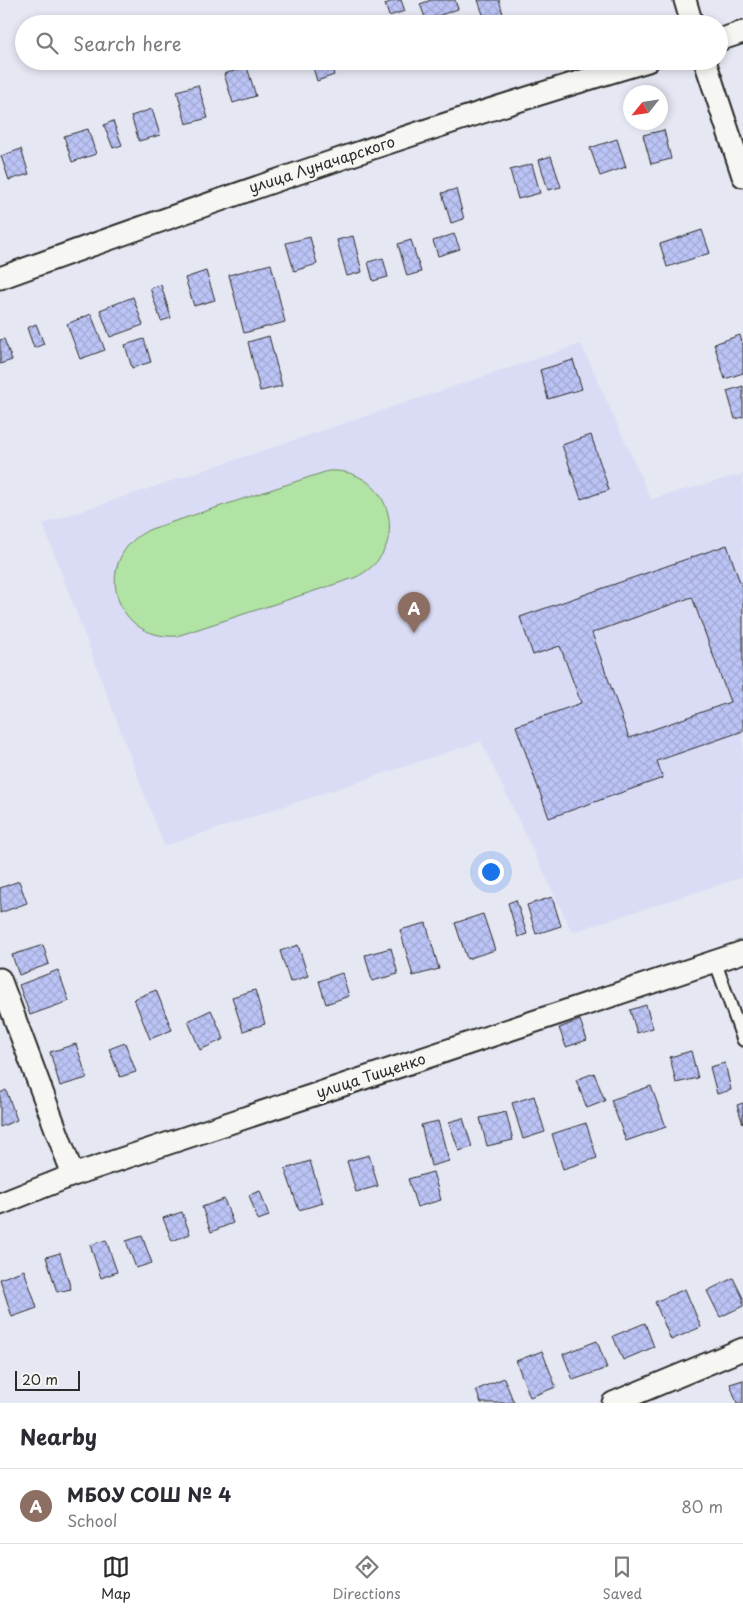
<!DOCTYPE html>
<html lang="en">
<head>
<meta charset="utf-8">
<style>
	body { margin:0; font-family:"Playpen Sans",sans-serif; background:#f2f2f3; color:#2b2b33 }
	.compass { position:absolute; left:623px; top:85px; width:45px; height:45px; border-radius:50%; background:#fff; box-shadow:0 2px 8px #0003; rotate:240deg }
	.scale { position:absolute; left:15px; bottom:12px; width:65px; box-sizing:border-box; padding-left:5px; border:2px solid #2b2b2b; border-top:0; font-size:14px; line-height:18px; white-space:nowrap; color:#2b2b2b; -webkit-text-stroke:4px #f6f6f2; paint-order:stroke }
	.you { position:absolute; left:490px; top:871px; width:18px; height:18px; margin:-12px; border:4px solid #fff; border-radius:50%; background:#1a73e8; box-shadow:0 0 0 8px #1a73e833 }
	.badge { display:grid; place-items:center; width:32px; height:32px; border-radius:50%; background:#2b2b2b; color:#fff; font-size:16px; font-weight:700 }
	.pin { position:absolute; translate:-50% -41px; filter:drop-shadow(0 1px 2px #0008) }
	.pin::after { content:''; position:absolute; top:26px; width:18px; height:15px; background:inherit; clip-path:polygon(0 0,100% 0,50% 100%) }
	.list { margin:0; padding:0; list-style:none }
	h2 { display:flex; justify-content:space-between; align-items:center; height:65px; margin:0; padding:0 20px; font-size:21px }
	h2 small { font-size:16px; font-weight:400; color:#7c7c81 }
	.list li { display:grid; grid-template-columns:32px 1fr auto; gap:15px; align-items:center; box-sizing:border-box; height:75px; padding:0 20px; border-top:1px solid #e1e1e2 }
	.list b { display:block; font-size:19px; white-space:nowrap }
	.list p { margin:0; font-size:16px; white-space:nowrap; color:#7c7c81 }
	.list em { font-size:16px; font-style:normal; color:#7c7c81 }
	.icon { flex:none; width:28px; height:28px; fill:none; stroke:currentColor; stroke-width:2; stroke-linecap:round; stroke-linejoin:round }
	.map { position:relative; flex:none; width:743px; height:1403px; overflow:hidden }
	.search { position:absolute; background:#fff; box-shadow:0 2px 8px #0003; left:15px; right:15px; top:15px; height:55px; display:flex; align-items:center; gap:12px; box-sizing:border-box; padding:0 18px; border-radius:28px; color:#7c7c81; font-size:19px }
	.sheet { height:140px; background:#fff }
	nav { display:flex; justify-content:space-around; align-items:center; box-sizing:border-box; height:70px; border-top:1px solid #e1e1e2; background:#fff; font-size:14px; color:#7c7c81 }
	nav a { display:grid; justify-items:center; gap:2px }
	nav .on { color:#2b2b2b }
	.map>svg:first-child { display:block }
	.built { fill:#d9dcf4 }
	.pitch { fill:#b0e3a4; stroke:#6e8768 }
	.building { fill:url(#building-cross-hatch); stroke:#2b2b2b; fill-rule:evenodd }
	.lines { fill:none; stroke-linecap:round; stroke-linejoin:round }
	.lane-casing { stroke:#2b2b2b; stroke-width:15 }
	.street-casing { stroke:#2b2b2b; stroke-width:25 }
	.lane { stroke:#f6f6f2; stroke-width:11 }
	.street { stroke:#f6f6f2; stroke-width:21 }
	.labels { text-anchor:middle; stroke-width:5; stroke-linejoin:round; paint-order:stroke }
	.street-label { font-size:15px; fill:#2b2b2b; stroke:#f6f6f2 }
</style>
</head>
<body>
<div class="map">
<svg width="743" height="1403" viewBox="0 0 743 1403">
	<defs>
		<pattern id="building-cross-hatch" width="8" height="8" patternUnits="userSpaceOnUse" patternTransform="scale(1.25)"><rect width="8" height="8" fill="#bcc4f6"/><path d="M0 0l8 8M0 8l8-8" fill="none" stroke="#a2a9d3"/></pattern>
	</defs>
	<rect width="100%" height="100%" fill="#e5e7f3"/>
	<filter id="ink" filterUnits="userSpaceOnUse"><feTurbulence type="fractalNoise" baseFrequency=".02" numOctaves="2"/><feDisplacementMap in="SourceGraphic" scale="10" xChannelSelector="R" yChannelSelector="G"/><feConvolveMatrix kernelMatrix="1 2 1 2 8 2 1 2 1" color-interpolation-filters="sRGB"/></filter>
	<g filter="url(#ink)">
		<!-- built -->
		<path class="built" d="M581,344L651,499L743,474V877L572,932L481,741L164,846L43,524Z"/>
		<!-- pitch -->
		<path class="pitch" d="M328,471C393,467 414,552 354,578L177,636C111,641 91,555 151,529Z"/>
		<!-- building -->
		<path class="building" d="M396,0H401L405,11L389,16L385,4Z
			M431,0H455L458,9L426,20L420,4Z
			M478,0H499L504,17L486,23Z
			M311,61H330L334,75L317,81Z
			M247,67L256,96L233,103L224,74Z
			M198,85L208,118L186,124L177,91Z
			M152,109L160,135L139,141L131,116Z
			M113,121L122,145L113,148L104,125Z
			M88,129L96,154L72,162L64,136Z
			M664,130L671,159L651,164L643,135Z
			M617,139L626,167L600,176L590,148Z
			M21,149L29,174L9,180L1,156Z
			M551,156L561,187L548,190L539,160Z
			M532,164L540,193L518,199L510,170Z
			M456,189L464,219L451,223L442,193Z
			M702,230L710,253L667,267L660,244Z
			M454,234L460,249L438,256L433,241Z
			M353,236L362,272L347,276L337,240Z
			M310,237L317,264L294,271L286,243Z
			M411,240L421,272L407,276L398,244Z
			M383,258L388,277L373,281L368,262Z
			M271,264L285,322L244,333L229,275Z
			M206,271L215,300L194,306L185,278Z
			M161,285L171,318L161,321L150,288Z
			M133,297L143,325L110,337L100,310Z
			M91,314L105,350L80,359L67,324Z
			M36,324L44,344L34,348L27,328Z
			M740,335L743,346V373L725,379L714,344Z
			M269,336L282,386L260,391L248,342Z
			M4,339L12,360L0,364V340Z
			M144,339L151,362L132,368L125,345Z
			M573,360L582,389L548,399L540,370Z
			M743,386V417L735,419L727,391Z
			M591,435L609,490L581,499L562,445Z
			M727,545L743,591V731L657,761L663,778L549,818L516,726L581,703L560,646L533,655L520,617ZM692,597L730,702L629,738L592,633Z
			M19,881L27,903L0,913V888Z
			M552,897L561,926L536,934L527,905Z
			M516,900L527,934L518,937L508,903Z
			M483,914L495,950L467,959L455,923Z
			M426,923L439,969L413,976L400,930Z
			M43,945L49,964L19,975L12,955Z
			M298,945L308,976L290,982L280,951Z
			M391,948L398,974L372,981L365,955Z
			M58,970L69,1001L30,1015L19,985Z
			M342,973L349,996L326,1004L319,981Z
			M156,990L172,1030L150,1039L134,999Z
			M255,990L265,1024L243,1031L232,997Z
			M646,1005L653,1028L637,1033L630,1010Z
			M211,1010L224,1039L200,1050L188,1021Z
			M580,1020L587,1040L566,1047L559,1028Z
			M125,1043L136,1072L120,1077L109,1049Z
			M76,1044L87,1078L60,1086L50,1052Z
			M691,1051L698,1078L676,1083L670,1057Z
			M725,1063L731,1090L717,1094L710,1067Z
			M594,1073L605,1101L587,1108L576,1080Z
			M651,1086L666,1127L626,1141L611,1100Z
			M6,1090L17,1120L0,1127V1093Z
			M534,1096L545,1132L523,1139L512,1103Z
			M743,1103V1124L737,1105Z
			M506,1112L513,1140L487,1146L480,1118Z
			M463,1118L472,1147L459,1151L449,1122Z
			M438,1121L449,1161L431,1166L421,1125Z
			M586,1123L597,1158L563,1169L552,1134Z
			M369,1155L378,1186L356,1192L347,1161Z
			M310,1161L323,1203L299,1210L285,1169Z
			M433,1172L441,1200L417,1207L408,1179Z
			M260,1191L269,1216L258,1220L249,1195Z
			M224,1199L233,1223L211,1232L202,1207Z
			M182,1212L190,1234L172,1241L163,1218Z
			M142,1236L152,1263L136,1268L126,1241Z
			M106,1240L117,1272L101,1278L90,1245Z
			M60,1253L71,1289L57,1292L46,1257Z
			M24,1270L37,1308L12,1317L0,1279Z
			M733,1278L743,1298V1306L720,1317L707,1291Z
			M685,1289L701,1327L671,1340L655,1302Z
			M645,1323L654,1347L623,1360L613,1336Z
			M597,1341L607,1368L573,1380L563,1354Z
			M542,1351L556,1387L530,1397L516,1361Z
			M504,1378L514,1403H481L476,1390Z
			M743,1380V1403H737L730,1384Z"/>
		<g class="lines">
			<!-- lane casing -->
			<g class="lane-casing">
				<path id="lane" d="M715,961L743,1040"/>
			</g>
			<!-- street casing -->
			<g class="street-casing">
				<path id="street" d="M685,0L692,24
					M719,40L743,32
					M705,61L743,176
					M0,278C214,201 429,126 648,61
					M0,979L73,1175
					M0,1204L73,1175L743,952
					M613,1403L743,1349"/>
			</g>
			<!-- lane -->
			<use href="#lane" class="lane"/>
			<!-- street -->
			<use href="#street" class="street"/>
		</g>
	</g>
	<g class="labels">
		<!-- street labels -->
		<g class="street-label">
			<text transform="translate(322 165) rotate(-18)" y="5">улица Луначарского</text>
			<text transform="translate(371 1076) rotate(-18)" y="5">улица Тищенко</text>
		</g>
	</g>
</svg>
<svg class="compass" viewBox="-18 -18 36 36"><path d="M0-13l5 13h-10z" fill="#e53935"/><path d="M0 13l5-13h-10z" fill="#7c7c81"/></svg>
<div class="scale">20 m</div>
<div class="you"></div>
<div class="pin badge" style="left:414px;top:633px;background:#8d6e63">A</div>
<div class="search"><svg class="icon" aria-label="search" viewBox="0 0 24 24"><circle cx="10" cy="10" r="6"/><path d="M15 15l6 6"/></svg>Search here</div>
</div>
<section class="sheet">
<h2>Nearby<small></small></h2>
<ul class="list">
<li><span class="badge" style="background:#8d6e63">A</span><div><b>МБОУ СОШ № 4</b><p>School</p></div><em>80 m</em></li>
</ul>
</section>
<nav>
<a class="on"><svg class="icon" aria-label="map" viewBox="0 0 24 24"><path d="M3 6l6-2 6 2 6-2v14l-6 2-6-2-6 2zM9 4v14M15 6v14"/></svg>Map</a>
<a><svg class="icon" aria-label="directions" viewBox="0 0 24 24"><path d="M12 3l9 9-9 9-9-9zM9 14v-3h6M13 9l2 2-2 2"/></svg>Directions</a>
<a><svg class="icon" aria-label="saved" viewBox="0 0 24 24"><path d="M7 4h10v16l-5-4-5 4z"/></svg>Saved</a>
</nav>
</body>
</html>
